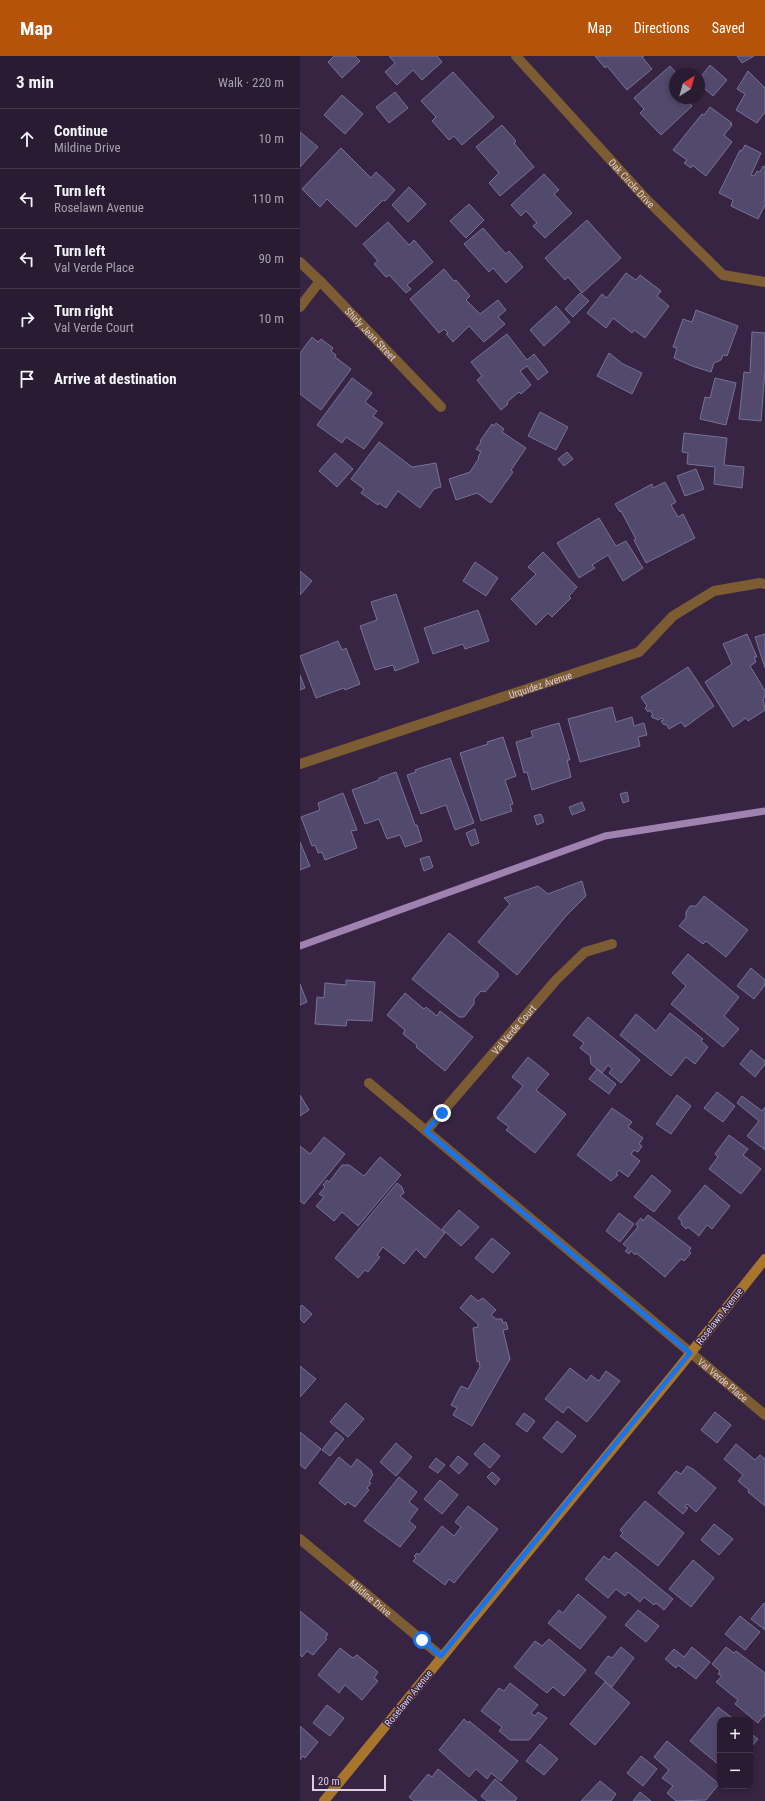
<!DOCTYPE html>
<html lang="en">
<head>
<meta charset="utf-8">
<style>
	body { margin:0; font-family:"Roboto Condensed",sans-serif; background:#31243a; color:#f1f3f6 }
	.controls { position:absolute; right:12px; bottom:12px; display:grid; overflow:hidden; border-radius:8px; box-shadow:0 2px 6px #0003 }
	.controls button { width:36px; height:36px; display:grid; place-items:center; padding:0; border:0; border-bottom:1px solid #45394d; background:#291b32; color:#f1f3f6; font:20px sans-serif }
	.compass { position:absolute; left:369px; top:12px; width:36px; height:36px; border-radius:50%; background:#291b32; box-shadow:0 2px 6px #0003; rotate:37deg }
	.scale { position:absolute; left:12px; bottom:10px; width:74px; box-sizing:border-box; padding-left:4px; border:2px solid #dacfe1; border-top:0; font-size:11px; line-height:14px; white-space:nowrap; color:#dacfe1; -webkit-text-stroke:3px #372442; paint-order:stroke }
	.stop { position:absolute; width:12px; height:12px; margin:-9px; border:3px solid #1a73e8; border-radius:50%; background:#fff }
	.stop.end { background:#1a73e8; border-color:#fff; box-shadow:0 1px 4px #0008 }
	.list { margin:0; padding:0; list-style:none }
	h2 { display:flex; justify-content:space-between; align-items:center; height:52px; margin:0; padding:0 16px; font-size:17px }
	h2 small { font-size:13px; font-weight:400; color:#a5a1ac }
	.list li { display:grid; grid-template-columns:26px 1fr auto; gap:12px; align-items:center; box-sizing:border-box; height:60px; padding:0 16px; border-top:1px solid #45394d }
	.list b { display:block; font-size:15px; white-space:nowrap }
	.list p { margin:0; font-size:13px; white-space:nowrap; color:#a5a1ac }
	.list em { font-size:13px; font-style:normal; color:#a5a1ac }
	.icon { flex:none; width:22px; height:22px; fill:none; stroke:currentColor; stroke-width:2; stroke-linecap:round; stroke-linejoin:round }
	.map { position:relative; flex:none; width:465px; height:1745px; overflow:hidden }
	header { display:flex; align-items:center; gap:24px; box-sizing:border-box; height:56px; padding:0 20px; background:#b45309; color:#fff }
	header strong { font-size:19px }
	nav { display:flex; gap:22px; margin-inline-start:auto; font-size:14px }
	main { display:flex }
	aside { flex:1; background:#291b32 }
	.map>svg:first-child { display:block }
	.lines { fill:none; stroke-linecap:round; stroke-linejoin:round }
	.stream { stroke:#a082b1; stroke-width:7 }
	.building { fill:#514a6c; stroke:#787196 }
	.street { stroke:#7c5c32; stroke-width:10 }
	.secondary { stroke:#a8752c; stroke-width:10 }
	.route { stroke:#1a73e8; stroke-width:5 }
	.labels { text-anchor:middle; stroke-width:3; stroke-linejoin:round; paint-order:stroke }
	.street-label { font-size:10px; fill:#dacfe1; stroke:#372442 }
</style>
</head>
<body>
<header>
<strong>Map</strong>
<nav><a>Map</a><a>Directions</a><a>Saved</a></nav>
</header>
<main>
<aside>
<h2>3 min<small>Walk · 220 m</small></h2>
<ul class="list">
<li><svg class="icon" aria-label="ahead" viewBox="0 0 24 24"><path d="M12 20V5M6 11l6-6 6 6"/></svg><div><b>Continue</b><p>Mildine Drive</p></div><em>10 m</em></li>
<li><svg class="icon" aria-label="left" viewBox="0 0 24 24"><path d="M17 20v-9H6M10 6l-5 5 5 5"/></svg><div><b>Turn left</b><p>Roselawn Avenue</p></div><em>110 m</em></li>
<li><svg class="icon" aria-label="left" viewBox="0 0 24 24"><path d="M17 20v-9H6M10 6l-5 5 5 5"/></svg><div><b>Turn left</b><p>Val Verde Place</p></div><em>90 m</em></li>
<li><svg class="icon" aria-label="right" viewBox="0 0 24 24"><path d="M7 20v-9h11M14 6l5 5-5 5"/></svg><div><b>Turn right</b><p>Val Verde Court</p></div><em>10 m</em></li>
<li><svg class="icon" aria-label="arrive" viewBox="0 0 24 24"><path d="M6 21V4h12l-3 4 3 4H6"/></svg><div><b>Arrive at destination</b></div></li>
</ul>
</aside>
<div class="map">
<svg width="465" height="1745" viewBox="0 0 465 1745">
	<rect width="100%" height="100%" fill="#372442"/>
	<g class="lines">
		<!-- stream -->
		<path class="stream" d="M0,890L305,780L465,755"/>
	</g>
	<!-- building -->
	<path class="building" d="M34,0H55L60,5L42,22L28,6Z
		M89,0H137L142,6L122,24L113,14L97,29L85,16L95,7Z
		M295,0H344L342,1L352,13L327,34L307,10L305,12Z
		M437,0H454L442,7Z
		M410,9L427,24L413,40L399,28V23Z
		M370,10L377,18H375V42H386L392,50L361,79L340,57L344,53L334,42Z
		M448,15L465,32V56L457,67L436,54L445,38L437,33Z
		M153,16L194,61L162,89L154,80L149,84L132,65L136,61L121,45Z
		M95,36L108,52L89,67L76,51Z
		M42,39L63,58L45,78L24,59Z
		M410,51L432,67L430,68L432,69L424,79L432,86L406,120L392,109L391,112L384,107L387,104L373,94L402,58L404,59Z
		M202,69L216,85L214,87L234,111L200,140L189,127L199,117L176,91Z
		M0,76L18,91L0,111Z
		M445,89L461,97L451,119L454,120L457,115L460,116L463,110L465,111V149L458,163L431,150L433,144L419,137L440,94L442,95Z
		M41,92L71,122L76,116L95,134L85,145L83,144L56,171L27,143L20,151L2,133Z
		M244,118L259,134L254,138L272,157L245,182L233,170L237,167L226,155L221,160L211,149Z
		M109,131L126,148L108,166L92,149Z
		M169,148L184,164L166,182L150,165Z
		M287,164L321,202L282,237L268,221L265,224L245,202Z
		M88,166L109,189L114,184L133,206L107,229L111,233L106,237L89,219L86,221L74,208L78,205L63,188Z
		M183,172L206,198L209,195L223,211L206,227L193,212L189,216L164,188Z
		M144,213L154,225L156,224L170,240L166,244L180,258L198,244L206,254L198,261L205,268L184,286L169,270L153,286L146,278L148,277L144,273L139,277L110,243Z
		M326,217L336,224L340,219L361,235L357,240L369,250L345,282L334,274L332,277L313,262L306,272L287,257L302,238L307,242Z
		M280,237L289,245L273,261L265,253Z
		M256,250L270,266L244,290L230,274Z
		M396,254L438,270L427,300L423,299L421,304L414,307L411,316L392,310L374,302L377,292L373,291L383,263L392,266Z
		M452,276L465,277V314L461,365L439,363L444,316L450,317Z
		M207,278L227,304L234,298L248,316L238,324L227,310L220,315L231,329L221,338L219,336L207,346L208,348L201,354L177,324L182,320L171,306Z
		M12,281L18,286L21,283L33,292L31,295L36,299L35,301L51,313L21,354L0,338V297Z
		M309,297L323,308L342,317L332,338L297,320Z
		M52,322L72,337L65,346L77,355L73,360L83,367L64,393L46,381L42,387L17,369Z
		M415,322L436,327L426,369L400,363L405,341L410,342Z
		M240,356L268,371L256,394L228,380Z
		M196,367L204,373L202,376L226,392L211,414L213,416L191,447L177,437L156,444L149,423L170,416L179,402L178,401L181,396L176,393L181,386L180,385L192,368L194,370Z
		M384,377L427,382L424,409L444,411L442,432L414,428L415,411L387,408L388,397L382,396Z
		M79,386L112,411L136,407L141,431L134,433L120,452L98,435L86,452L79,447L78,449L61,437L64,433L51,423Z
		M267,396L273,403L264,410L258,403Z
		M35,397L53,413L37,431L19,415Z
		M396,413L404,433L385,440L377,420Z
		M365,426L376,446L371,449L378,461L383,458L395,482L346,507L334,484L336,483L321,455L320,456L315,448L352,428L353,432Z
		M299,462L316,490L326,485L343,512L323,525L308,499L292,509L295,512L279,522L257,487Z
		M243,496L277,531L269,540L271,542L252,561L248,557L236,569L211,543L236,518L228,511Z
		M175,506L198,522L186,540L163,525Z
		M0,515L12,525L0,539Z
		M96,538L119,606L95,615L93,609L75,614L60,570L77,564L71,546Z
		M178,554L189,585L165,593L163,588L133,598L124,572Z
		M447,578L457,601H454L456,606L450,610L465,635V641L463,642L465,654L448,665L446,662L433,671L405,626L432,608L423,588Z
		M465,578V612L455,581Z
		M38,585L42,594L46,592L60,628L45,634L44,632L16,642L0,600Z
		M388,611L414,650L385,671L381,666L369,673L366,668L364,669L361,665L364,664L362,662L358,664L354,662H353L351,660L353,659L350,654L348,656L345,652L347,650L341,641Z
		M0,619L5,632L0,634Z
		M312,651L316,666L332,661L334,670L344,667L347,679L338,681L340,690L280,706L268,663Z
		M259,667L270,704H267L271,721L232,734L227,716L224,717L216,686L233,681L231,675Z
		M203,681L216,720L205,724L213,748L210,749L212,755L181,765L160,697L188,688L187,686Z
		M150,702L174,767L155,774L146,749L121,758L107,719L116,716L115,714Z
		M96,716L115,769H117L122,785L105,791L100,779L87,783L79,763L65,768L52,734L79,724V722Z
		M327,736L329,745L323,747L320,738Z
		M43,737L57,774L51,775L57,792L25,804L22,796L18,797L15,789L12,790L1,761L20,754L18,747Z
		M282,746L285,754L272,759L269,751Z
		M241,758L244,766L237,769L234,760Z
		M175,773L179,787L171,790L166,777Z
		M0,786L10,810L0,814Z
		M129,800L133,811L124,815L120,803Z
		M282,825L286,840L266,860L217,919L178,886L210,848L204,842L238,830L248,838Z
		M404,840L448,874L426,901L406,885L403,888L379,870L386,862V856L390,850H396Z
		M149,877L198,917V921L185,936L181,935L174,943V948L164,961H159L112,923Z
		M388,898L439,941L424,960L439,973L423,991L371,948L386,930L372,917Z
		M451,912L465,924V929L454,943L437,930Z
		M46,924L75,926L72,965L47,964L46,970L15,968L17,941L24,942L25,927L46,929Z
		M0,928L7,946L0,949Z
		M105,937L124,953L126,951L137,960L140,955L173,981L145,1015L116,991L117,989L103,978L105,974L87,959Z
		M370,957L403,983L401,985L408,991L395,1008L386,1001L371,1020L320,979L336,958L356,975Z
		M288,961L340,1004L321,1027L309,1017L312,1013L308,1009L302,1017L291,1008L290,1000L280,992L284,987L273,979Z
		M451,994L465,1005V1008L455,1021L440,1008Z
		M228,1001L249,1018L236,1034L266,1058L235,1097L206,1074L209,1071L197,1062L223,1030L212,1021Z
		M297,1013L316,1028L309,1038L289,1023Z
		M417,1036L435,1050L423,1066L404,1052Z
		M0,1039L9,1054L0,1060Z
		M377,1039L391,1050L371,1078L356,1068Z
		M442,1040L462,1055L465,1051V1094L447,1080L459,1065L437,1047Z
		M312,1052L332,1066L328,1071L343,1082L339,1088L342,1090L338,1096L334,1094L331,1098L340,1105L328,1121L319,1114L316,1118L318,1119L311,1125L277,1099Z
		M429,1079L448,1093L443,1099L461,1113L441,1138L409,1113L418,1101L415,1098Z
		M24,1081L45,1098L4,1148L0,1145V1090L10,1098Z
		M80,1101L101,1119L58,1170L42,1156L34,1165L16,1150L24,1141L19,1138L25,1131L23,1129L27,1124L29,1126L42,1109H49L64,1120Z
		M352,1119L371,1135L354,1156L334,1141Z
		M97,1127L102,1131L104,1137L100,1140L145,1177L125,1202L116,1193L104,1208L83,1191L77,1199L80,1201L68,1216L65,1214L58,1222L35,1202Z
		M405,1129L430,1150L412,1173L407,1169L399,1180L388,1171L386,1173L381,1168L382,1166L378,1162Z
		M159,1154L179,1171L161,1190L142,1173Z
		M319,1157L334,1168L320,1186L306,1175Z
		M348,1159L391,1192L389,1195L391,1197L384,1205L382,1203L379,1205L365,1221L336,1197L335,1199L331,1195L329,1198L325,1195L328,1192L323,1188L338,1171L336,1168L341,1162L343,1165Z
		M192,1182L210,1197L193,1217L175,1202Z
		M171,1239L178,1245L183,1242L196,1254L191,1259L196,1263H202L203,1267L206,1266L208,1273L203,1274L210,1303L172,1370L153,1359L157,1352L151,1349L161,1330L168,1333L180,1311L179,1305L177,1306L173,1272L178,1271V1268L160,1252Z
		M2,1249L12,1258L4,1267L0,1263V1251Z
		M0,1310L16,1323L0,1341Z
		M270,1312L287,1325L291,1319L299,1325L306,1315L320,1325L287,1366L268,1351L263,1357L245,1343Z
		M46,1347L64,1363L48,1381L30,1366Z
		M415,1356L431,1369L417,1387L401,1374Z
		M224,1357L235,1365L227,1376L216,1368Z
		M257,1365L276,1380L262,1397L243,1382Z
		M0,1376L21,1393L5,1413L0,1409Z
		M36,1376L44,1383L30,1400L22,1394Z
		M96,1387L112,1401L96,1420L80,1406Z
		M184,1387L200,1400L190,1412L174,1398Z
		M436,1388L455,1404L460,1399L465,1403V1450L448,1436L449,1434L438,1425L443,1419L424,1403Z
		M158,1400L168,1408L159,1418L150,1410Z
		M39,1401L51,1411L57,1403L72,1415L71,1416L73,1418L69,1426L71,1427L67,1432L69,1434L55,1451L48,1446L45,1449L19,1427Z
		M136,1402L145,1409L138,1417L129,1411Z
		M387,1410L393,1413L416,1432L396,1456L387,1448L385,1451L388,1452L383,1458L358,1437L376,1415L381,1418Z
		M192,1416L200,1423L195,1429L187,1421Z
		M99,1421L117,1436L109,1446L118,1453L109,1465L116,1471L100,1491L64,1465Z
		M140,1424L158,1439L142,1458L124,1443Z
		M345,1445L384,1477L358,1510L320,1480L323,1477L320,1474Z
		M168,1450L198,1473L154,1527L149,1523L145,1529L113,1505L116,1502L114,1500L117,1497L119,1499L142,1470L154,1480L161,1471L155,1466Z
		M414,1468L433,1483L419,1499L401,1484Z
		M316,1496L373,1543L364,1554L356,1547L354,1549L344,1541L340,1546L328,1536L325,1540L316,1533L308,1542L285,1523L304,1500L309,1504Z
		M393,1504L414,1522L391,1551L369,1533Z
		M278,1538L306,1561L280,1593L248,1567L259,1554L263,1557Z
		M464,1547L465,1548V1574L451,1563Z
		M338,1554L359,1570L346,1586L325,1569Z
		M0,1555L28,1578L25,1582L27,1583L13,1599L7,1595L2,1601L0,1599Z
		M440,1560L460,1576L445,1594L425,1578Z
		M249,1583L286,1614L264,1640L253,1631L247,1637L214,1611L235,1585L242,1590Z
		M321,1591L334,1602L312,1631L295,1617L308,1600L312,1602Z
		M392,1591L410,1606L396,1623L378,1609L376,1612L365,1603L374,1593L384,1601Z
		M426,1591L434,1597L436,1595L465,1617V1661L463,1660L458,1667L435,1648L438,1644L416,1626L422,1620L418,1618L420,1615L412,1608Z
		M40,1592L53,1602L57,1599L78,1616L74,1622L78,1625L62,1644L45,1629L39,1637L18,1619Z
		M305,1626L330,1647L295,1689L270,1668Z
		M210,1627L238,1649L231,1657L235,1660L238,1656L247,1662L229,1684H210L199,1675L202,1671L181,1655L199,1632L204,1635Z
		M27,1649L44,1662L30,1680L13,1667Z
		M418,1651L435,1664H420V1706L418,1708L390,1685Z
		M164,1663L168,1667L169,1665L218,1705L201,1725L191,1717L187,1723L176,1713L169,1721L139,1694Z
		M0,1670L18,1686L5,1702L3,1700L0,1704Z
		M450,1677L458,1683L450,1692Z
		M367,1685L419,1728L406,1744L376,1745L367,1737L373,1730L362,1722L369,1714L354,1701Z
		M240,1688L258,1703L244,1719L226,1705Z
		M341,1700L357,1713L343,1730L327,1717Z
		M138,1713L177,1745H114L109,1741L128,1718L132,1721Z
		M195,1723L217,1742L215,1745H187L181,1740Z
		M300,1725L316,1738L311,1745H281Z
		M340,1736L351,1745H333Z"/>
	<g class="lines">
		<!-- street -->
		<g class="street">
			<path id="s1" d="M216,0L347,144L423,219L465,226"/>
			<path id="s2" d="M0,206L20,225L141,351"/>
			<path d="M0,251L20,225"/>
			<path id="s3" d="M0,708L339,596L373,560L414,535L460,527L465,528"/>
			<path id="s4" d="M69,1027L465,1359"/>
			<path id="s5" d="M126,1075L257,923L285,896L312,888"/>
			<path id="s6" d="M0,1483L141,1600"/>
		</g>
		<!-- secondary -->
		<path class="secondary" d="M24,1745L378,1313L465,1203"/>
	</g>
	<g class="lines">
		<!-- route -->
		<path class="route" d="M122,1584L141,1600L390,1297L126,1075L142,1057"/>
	</g>
	<g class="labels">
		<!-- street labels -->
		<g class="street-label">
			<text dy="4" stroke="none"><textPath href="#s1" startOffset="172">Oak Circle Drive</textPath></text>
			<text dy="4" stroke="none"><textPath href="#s2" startOffset="101">Shirly Jean Street</textPath></text>
			<text dy="4" stroke="none"><textPath href="#s3" startOffset="253">Urquidez Avenue</textPath></text>
			<text dy="4" stroke="none"><textPath href="#s5" startOffset="134">Val Verde Court</textPath></text>
			<text transform="translate(419 1260) rotate(-52)" y="4">Roselawn Avenue</text>
			<text dy="4" stroke="none"><textPath href="#s4" startOffset="462">Val Verde Place</textPath></text>
			<text dy="4" stroke="none"><textPath href="#s6" startOffset="92">Mildine Drive</textPath></text>
			<text transform="translate(108 1642) rotate(-51)" y="4">Roselawn Avenue</text>
		</g>
	</g>
</svg>
<div class="controls">
<button>+</button>
<button>−</button>
</div>
<svg class="compass" viewBox="-18 -18 36 36"><path d="M0-13l5 13h-10z" fill="#e53935"/><path d="M0 13l5-13h-10z" fill="#a5a1ac"/></svg>
<div class="scale">20 m</div>
<div class="stop" style="left:122px;top:1584px"></div>
<div class="stop end" style="left:142px;top:1057px"></div>
</div>
</main>
</body>
</html>
